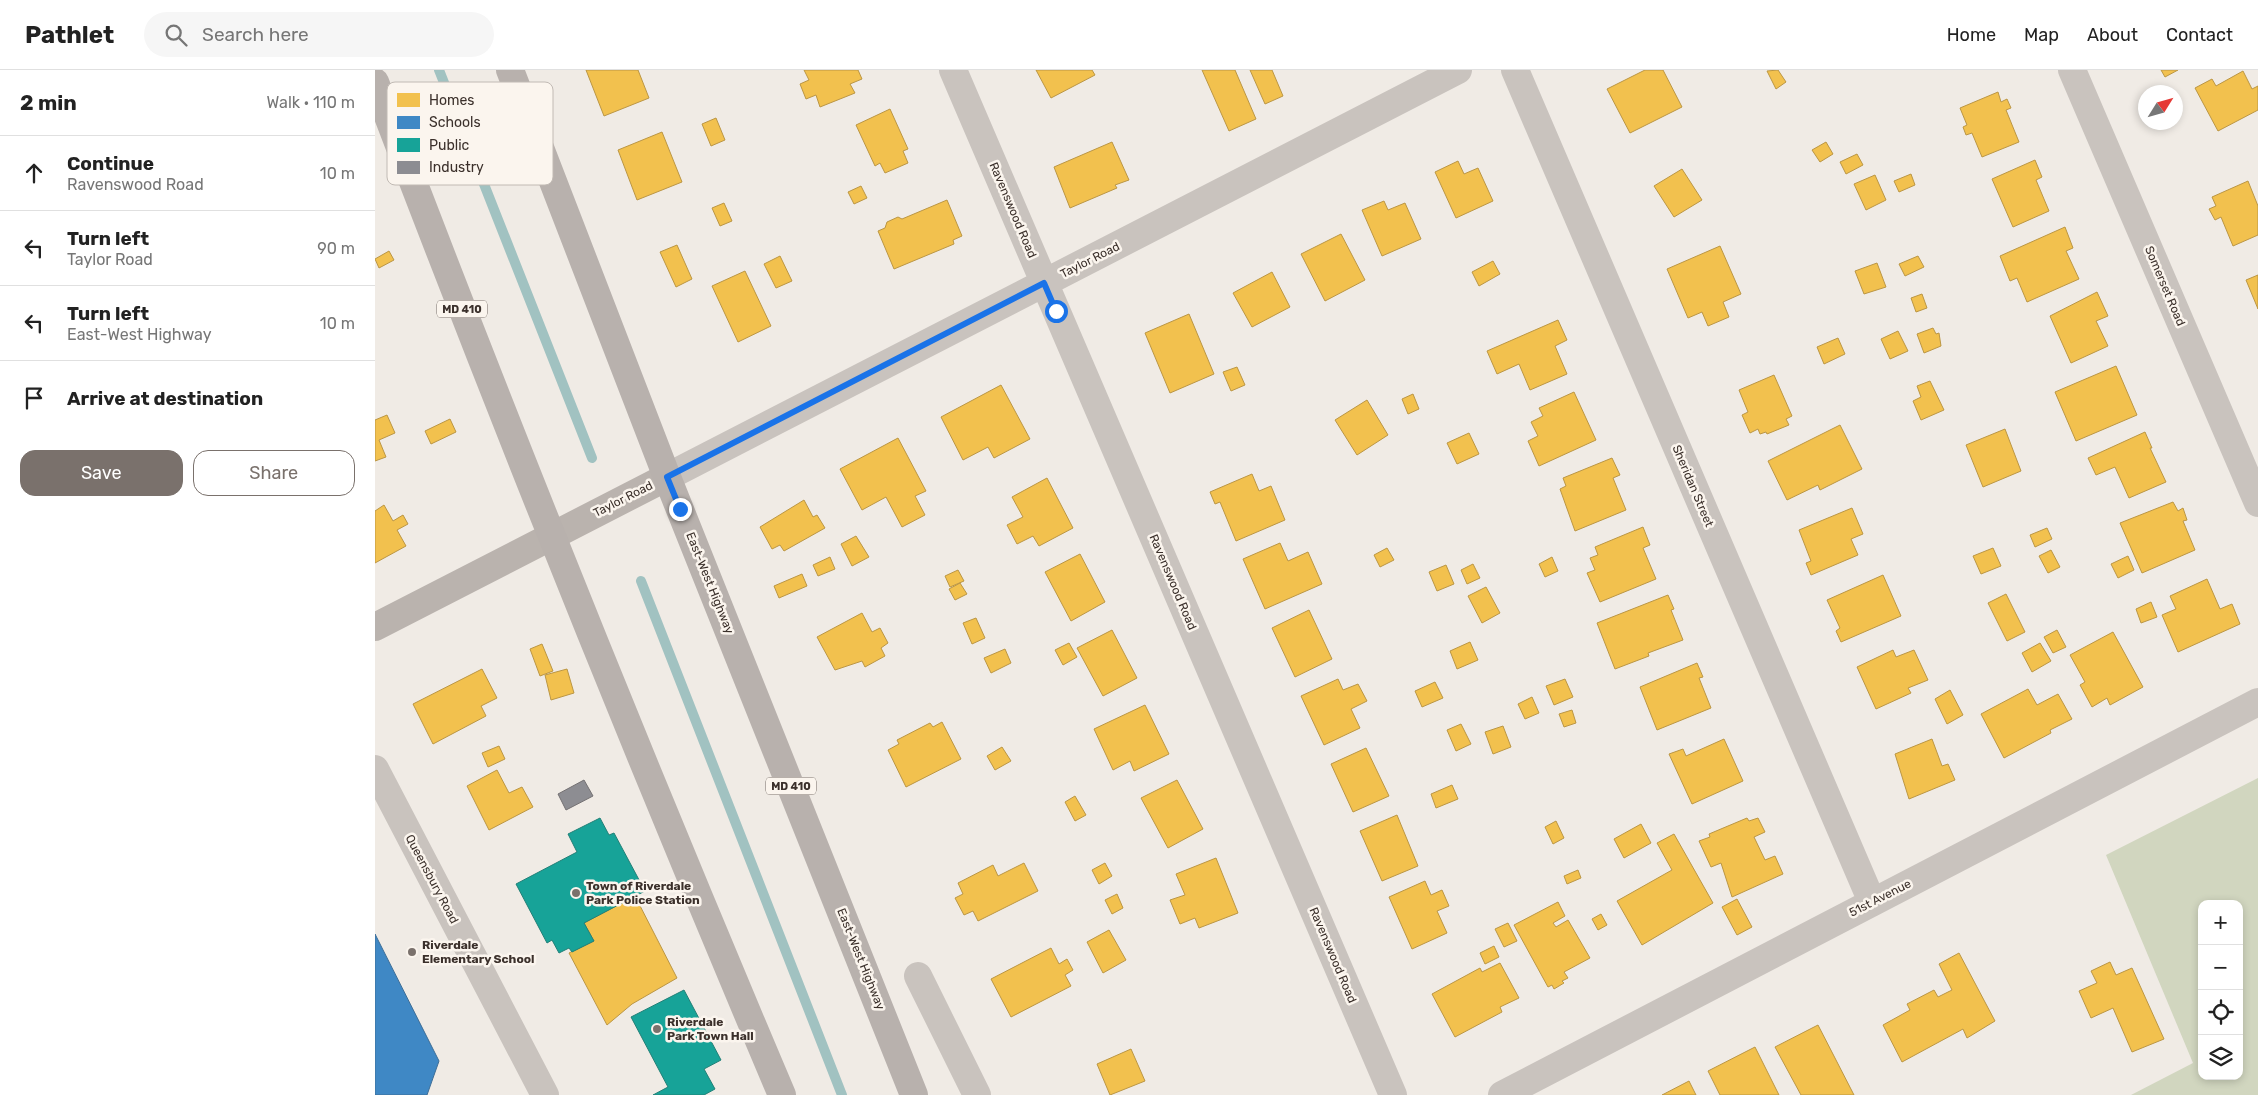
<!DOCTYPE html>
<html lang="en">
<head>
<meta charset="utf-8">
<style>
	body { margin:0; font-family:Rubik,sans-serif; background:#f6f6f6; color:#222 }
	.controls { position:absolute; right:15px; bottom:15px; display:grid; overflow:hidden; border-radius:10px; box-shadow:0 2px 8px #0003 }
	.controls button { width:45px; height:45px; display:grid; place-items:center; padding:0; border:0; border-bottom:1px solid #e0e0e0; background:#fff; color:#222; font:25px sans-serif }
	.compass { position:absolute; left:1763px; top:15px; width:45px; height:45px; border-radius:50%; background:#fff; box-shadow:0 2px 8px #0003; rotate:53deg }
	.stop { position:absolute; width:15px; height:15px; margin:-11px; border:4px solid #1a73e8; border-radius:50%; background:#fff }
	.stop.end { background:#1a73e8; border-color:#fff; box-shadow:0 1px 5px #0008 }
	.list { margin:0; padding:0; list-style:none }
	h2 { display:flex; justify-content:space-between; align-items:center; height:65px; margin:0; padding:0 20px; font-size:21px }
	h2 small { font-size:16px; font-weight:400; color:#767676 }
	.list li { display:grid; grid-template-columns:32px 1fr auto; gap:15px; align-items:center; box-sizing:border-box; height:75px; padding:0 20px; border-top:1px solid #e0e0e0 }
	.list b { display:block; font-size:19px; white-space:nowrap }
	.list p { margin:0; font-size:16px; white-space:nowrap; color:#767676 }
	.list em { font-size:16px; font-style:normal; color:#767676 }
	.actions { display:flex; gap:10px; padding:15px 20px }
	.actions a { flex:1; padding:11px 0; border:1px solid #7a716c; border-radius:15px; text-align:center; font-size:18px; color:#7a716c }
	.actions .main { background:#7a716c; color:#fff }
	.icon { flex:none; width:28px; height:28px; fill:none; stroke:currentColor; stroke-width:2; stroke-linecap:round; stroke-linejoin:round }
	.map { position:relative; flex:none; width:1883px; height:1025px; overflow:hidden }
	header { display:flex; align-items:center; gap:30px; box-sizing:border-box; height:70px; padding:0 25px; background:#fff; border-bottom:1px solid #e0e0e0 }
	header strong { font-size:24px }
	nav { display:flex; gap:28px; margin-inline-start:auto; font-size:18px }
	.search { width:350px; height:45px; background:#f6f6f6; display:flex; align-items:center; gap:12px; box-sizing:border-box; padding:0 18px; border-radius:28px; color:#767676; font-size:19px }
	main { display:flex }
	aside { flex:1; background:#fff }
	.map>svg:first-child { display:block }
	.green { fill:#d1d6bf; fill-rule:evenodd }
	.homes { fill:#f2c14e; stroke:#bb9644 }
	.schools { fill:#3f88c5; stroke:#3e6e97 }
	.public { fill:#17a398; stroke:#228077 }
	.industry { fill:#8d8d92; stroke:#747173 }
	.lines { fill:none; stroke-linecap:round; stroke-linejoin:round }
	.stream { stroke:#a1c2c1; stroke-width:10 }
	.street { stroke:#c9c3be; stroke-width:28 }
	.secondary { stroke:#bab3ae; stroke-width:28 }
	.primary { stroke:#b8b1ad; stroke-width:28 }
	.route { stroke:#1a73e8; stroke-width:6 }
	.poi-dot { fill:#7a716c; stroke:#fbf5ee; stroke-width:2 }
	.labels { text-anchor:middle; stroke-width:5; stroke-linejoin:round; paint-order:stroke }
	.shield { fill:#fbf5ee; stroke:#756b66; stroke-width:1 }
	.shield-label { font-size:11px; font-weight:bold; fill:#3b302b }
	.street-label { font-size:12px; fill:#3b302b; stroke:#fbf5ee }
	.poi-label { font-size:12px; font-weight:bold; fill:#3b302b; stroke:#fbf5ee; text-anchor:start }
	.key { fill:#fbf5ee; stroke:#c1bab4; stroke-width:1 }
	.key-label { font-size:14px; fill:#3b302b }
</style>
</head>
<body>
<header>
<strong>Pathlet</strong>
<div class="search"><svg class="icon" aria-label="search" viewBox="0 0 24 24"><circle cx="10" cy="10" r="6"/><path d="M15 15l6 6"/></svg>Search here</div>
<nav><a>Home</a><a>Map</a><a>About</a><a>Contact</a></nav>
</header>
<main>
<aside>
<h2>2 min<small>Walk · 110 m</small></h2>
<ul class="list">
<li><svg class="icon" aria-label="ahead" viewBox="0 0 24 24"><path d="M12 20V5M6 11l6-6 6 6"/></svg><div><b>Continue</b><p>Ravenswood Road</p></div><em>10 m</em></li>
<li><svg class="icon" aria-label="left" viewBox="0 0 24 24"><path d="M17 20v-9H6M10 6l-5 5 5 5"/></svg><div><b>Turn left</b><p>Taylor Road</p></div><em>90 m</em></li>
<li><svg class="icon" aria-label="left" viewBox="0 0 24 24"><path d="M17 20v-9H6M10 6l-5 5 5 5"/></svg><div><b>Turn left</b><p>East-West Highway</p></div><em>10 m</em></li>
<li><svg class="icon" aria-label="arrive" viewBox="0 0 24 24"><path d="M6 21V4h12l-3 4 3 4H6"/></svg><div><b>Arrive at destination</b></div></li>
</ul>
<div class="actions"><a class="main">Save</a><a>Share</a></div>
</aside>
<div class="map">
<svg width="1883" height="1025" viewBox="0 0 1883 1025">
	<rect width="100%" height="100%" fill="#f0ebe5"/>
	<!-- green -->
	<path class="green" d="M1883,708V1025H1756L1818,993L1731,785ZM1827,834H1864V1006H1827Z"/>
	<!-- homes -->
	<path class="homes" d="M211,0H263L274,28L229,46Z
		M429,0H483L487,9L475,14L480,23L445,37L441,25L431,29L425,14L434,10Z
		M661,0H717L720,5L676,28Z
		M827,0H860L881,49L854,61Z
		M875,0H897L908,26L890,34Z
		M1270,0H1288L1307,37L1255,63L1232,19Z
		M1403,0L1411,12L1401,19L1392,1Z
		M1786,0H1803L1790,7Z
		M1868,1L1877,19L1883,16V40L1843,61L1820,18L1837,9L1841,16Z
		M1623,22L1626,32L1632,29L1636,38L1631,40L1644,72L1607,87L1597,63L1591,65L1588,57L1592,55L1585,38Z
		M515,39L533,79L528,81L533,93L510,103L505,93L500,96L481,55Z
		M341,48L350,70L336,76L327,54Z
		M287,62L307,112L262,130L243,80Z
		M737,72L754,110L740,115L742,118L695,138L679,97Z
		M1451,72L1458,84L1445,92L1437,80Z
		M1482,84L1488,95L1471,104L1465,92Z
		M1660,90L1667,107L1661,110L1674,141L1638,157L1617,109Z
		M1083,91L1089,104L1103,98L1118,131L1081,148L1060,102Z
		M1307,99L1327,130L1299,147L1279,116Z
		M1536,104L1540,115L1524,122L1519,111Z
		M1500,105L1511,130L1491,140L1479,114Z
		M1873,111L1883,136V165L1858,176L1846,147L1840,150L1834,139L1841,136L1837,127Z
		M486,116L492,128L479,134L473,122Z
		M572,130L587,166L578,170L579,174L519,199L503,161L510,158L512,152L523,147L527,149Z
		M1009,131L1013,140L1030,133L1046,169L1007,186L987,140Z
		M349,133L357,151L345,156L337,138Z
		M1690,157L1698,178L1691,181L1704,209L1652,232L1642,208L1635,211L1625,186Z
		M966,164L990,210L950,231L926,184Z
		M302,175L317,209L301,217L285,182Z
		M1345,176L1366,224L1348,232L1354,247L1333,256L1327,242L1313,248L1292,199Z
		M14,181L19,190L4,198L0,189Z
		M405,186L417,211L401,218L389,194Z
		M1543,186L1549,197L1530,206L1524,194Z
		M1118,191L1125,204L1104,216L1097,202Z
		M1502,193L1511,217L1489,224L1480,201Z
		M370,201L396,256L363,272L337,216Z
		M897,202L915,237L877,257L858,223Z
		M1883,205V239L1871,210Z
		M1722,222L1733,246L1721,251L1733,276L1696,293L1675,246Z
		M1547,224L1552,238L1541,242L1536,228Z
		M814,244L839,304L795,323L770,263Z
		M1183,250L1192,270L1180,276L1192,304L1155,320L1144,294L1122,304L1112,281Z
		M1558,258L1561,264L1564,263L1566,276L1549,283L1542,264Z
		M1523,261L1533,281L1515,289L1506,269Z
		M1463,268L1470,284L1449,294L1442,277Z
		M1741,296L1762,345L1701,371L1680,322Z
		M862,297L870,315L856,321L848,302Z
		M1399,305L1417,346L1411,349L1414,355L1392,364L1391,362L1385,364L1383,359L1375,363L1367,345L1373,342L1364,320Z
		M1555,311L1569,340L1546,350L1538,331L1546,327L1542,316Z
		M626,315L655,369L619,388L613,377L588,390L566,347Z
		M1199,322L1221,370L1164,396L1153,371L1163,366L1156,352L1168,346L1164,338Z
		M1038,324L1044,339L1033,344L1027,329Z
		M992,330L1013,365L982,385L960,350Z
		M12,345L20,363L4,370L11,387L0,391V350Z
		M75,349L81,362L56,374L50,361Z
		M1465,355L1487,399L1445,420L1443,415L1412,430L1393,391Z
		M1630,359L1646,401L1608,417L1591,375Z
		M1770,362L1777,378H1775L1791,412L1754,428L1740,397L1721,405L1713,388Z
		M1094,363L1104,384L1082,394L1072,373Z
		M523,368L551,421L540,426L550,445L527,457L511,427L487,440L465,399Z
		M1237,388L1245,405L1238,408L1251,440L1200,461L1185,419L1191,416L1188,408Z
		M877,404L884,421L896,416L910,450L861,471L845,432L840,434L835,422Z
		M672,408L698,458L664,476L658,466L642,474L632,455L648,447L637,427Z
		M429,430L438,447L442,445L450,458L409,481L405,475L397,479L385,457Z
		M1798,432L1803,441L1808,438L1812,450L1808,451L1820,480L1767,503L1745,453Z
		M9,435L18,451L28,445L33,454L22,460L31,476L0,493V441Z
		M1477,438L1488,464L1476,469L1483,485L1436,505L1431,493L1436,491L1424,460Z
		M1268,457L1275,475L1268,478L1281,509L1225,532L1212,503L1220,500L1215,488L1223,485L1220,477Z
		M1672,458L1677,469L1660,477L1655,465Z
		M481,466L494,487L477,496L466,474Z
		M905,473L913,491L933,482L947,514L890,539L868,489Z
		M1012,478L1019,490L1005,497L999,485Z
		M1618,478L1626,496L1606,504L1598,486Z
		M1676,480L1685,497L1673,503L1664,486Z
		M705,484L730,532L696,551L670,502Z
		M1753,486L1759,500L1743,508L1736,494Z
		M455,487L460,499L443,506L438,495Z
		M1177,487L1183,501L1170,507L1164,494Z
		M1098,494L1105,508L1092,514L1086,500Z
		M1071,495L1079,514L1062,521L1054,502Z
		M583,500L589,511L575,517L570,506Z
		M427,504L432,516L404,528L399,516Z
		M1508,505L1526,546L1466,572L1461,561L1465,558L1452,530Z
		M1832,509L1845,539L1857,534L1865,554L1803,582L1787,545L1801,539L1795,526Z
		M585,513L592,524L580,530L574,519Z
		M1111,517L1125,543L1107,553L1093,526Z
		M1631,524L1650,562L1632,571L1613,533Z
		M1293,525L1299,539L1296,540L1308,570L1273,583L1274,586L1240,599L1222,553Z
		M1776,532L1782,547L1766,553L1761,539Z
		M934,540L957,589L920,607L897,558Z
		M487,543L497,562L505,558L513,573L506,578L510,586L490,597L487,591L460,600L442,567Z
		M601,548L610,568L597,574L588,553Z
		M737,560L762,608L728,626L702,578Z
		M1682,560L1691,577L1678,583L1669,567Z
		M1738,562L1768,617L1735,635L1732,628L1717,637L1705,615L1710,612L1695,585Z
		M1095,572L1103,590L1082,599L1075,581Z
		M694,573L702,587L688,595L680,580Z
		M1665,573L1676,591L1657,602L1647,583Z
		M167,574L178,601L165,606L155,579Z
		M630,579L636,593L616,603L609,588Z
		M1518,580L1521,587L1539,580L1553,610L1533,618L1536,623L1501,639L1482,597Z
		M1322,593L1328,607L1324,608L1336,638L1282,660L1265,617Z
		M107,599L122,628L106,636L111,646L58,674L38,634Z
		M192,599L199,623L176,630L170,605Z
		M963,609L968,620L983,614L992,631L976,639L985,658L949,675L926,626Z
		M1190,609L1198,627L1179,635L1171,616Z
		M1060,612L1068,628L1047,637L1040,621Z
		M1653,619L1662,635L1683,624L1697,649L1675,660L1676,663L1629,688L1606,644Z
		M1575,620L1588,645L1572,654L1560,629Z
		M1157,627L1164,643L1150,649L1143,634Z
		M770,635L794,684L759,701L755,691L738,700L719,659Z
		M1197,640L1201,653L1189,657L1184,644Z
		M567,652L586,689L531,717L513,680L524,674L522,670L555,653L558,657Z
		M1086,654L1096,674L1081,681L1072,660Z
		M1128,656L1136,677L1118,684L1110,662Z
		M1349,669L1368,711L1317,734L1294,684L1308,679L1311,686Z
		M1557,669L1567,696L1573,694L1580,710L1534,729L1520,684Z
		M124,676L130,689L113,697L107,683Z
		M627,677L636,691L620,700L612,686Z
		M991,678L1014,726L978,742L956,694Z
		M122,700L134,723L147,717L158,737L114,760L92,716Z
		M802,710L828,759L793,778L766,728Z
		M1077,715L1083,729L1061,738L1056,724Z
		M700,726L711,745L700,751L690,732Z
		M1022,745L1043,796L1007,811L985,761Z
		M1372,748L1374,751L1383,748L1390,762L1379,767L1390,790L1400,786L1408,804L1357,827L1346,793L1336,797L1324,771L1335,767L1334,764Z
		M1181,751L1189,768L1178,774L1170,757Z
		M1266,754L1276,773L1249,788L1239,769Z
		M1299,764L1338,833L1267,875L1242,831L1297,800L1282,773Z
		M841,788L863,843L824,858L820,848L805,854L795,830L810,825L801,804Z
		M649,793L663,821L603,851L598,841L589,845L580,828L588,824L583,813L618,795L623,806Z
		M730,793L737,806L724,814L717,800Z
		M1203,800L1206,808L1192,814L1189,806Z
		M1050,811L1056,825L1067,820L1074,836L1062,841L1072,863L1037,879L1014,827Z
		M742,824L748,838L737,844L730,830Z
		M260,826L302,908L257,934L232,955L194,883L219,871L209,853Z
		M1362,829L1377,857L1362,865L1347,837Z
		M1183,832L1190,846L1178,853L1181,857L1193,850L1215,888L1189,902L1193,908L1187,911L1189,913L1179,919L1177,915L1173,917L1139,855Z
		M1226,844L1232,855L1223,860L1217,849Z
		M1133,853L1142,871L1129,877L1120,859Z
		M734,860L751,890L728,903L712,872Z
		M1119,876L1124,887L1110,894L1105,883Z
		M676,878L684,894L692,889L698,900L690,905L696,916L636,947L616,909Z
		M1584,883L1620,951L1592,968L1588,959L1527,992L1508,955L1535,940L1532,934L1559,920L1563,927L1577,920L1564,894Z
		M1735,892L1741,905L1757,898L1789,969L1757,982L1738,938L1716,948L1704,921L1722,913L1716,901Z
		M1125,893L1144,928L1125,937L1127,942L1080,967L1057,924L1105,898L1107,902Z
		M1443,955L1479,1025H1426L1400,977Z
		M1380,977L1404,1025H1345L1333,1001Z
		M756,979L770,1011L735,1025L722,994Z
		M1314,1011L1321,1025H1287Z"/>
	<!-- schools -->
	<path class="schools" d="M0,864L64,991L52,1025H0Z"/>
	<!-- public -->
	<path class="public" d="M225,748L234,765L239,763L270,821L209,853L219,871L197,882L194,878L184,883L177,870L172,873L141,814L202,782L193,764Z
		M309,920L346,990L329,999L340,1019L329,1025H278L293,1017L256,947Z"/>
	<!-- industry -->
	<path class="industry" d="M209,710L218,726L191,740L183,724Z"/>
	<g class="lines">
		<!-- stream -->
		<path class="stream" d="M64,0L217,388
			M266,511L467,1025"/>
		<!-- street -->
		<path class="street" d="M578,0L1018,1025
			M1140,0L1497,832
			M1697,0L1883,433
			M292,407L1083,0
			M0,699L170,1025
			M543,906L602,1025
			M1127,1025L1883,632"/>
		<!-- secondary -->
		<path class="secondary" d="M0,557L292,407"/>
		<!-- primary -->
		<path class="primary" d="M135,0L292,407L539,1025
			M0,12C129,352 265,690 407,1025"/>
	</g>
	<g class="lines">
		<!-- route -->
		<path class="route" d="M305,439L292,407L669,213L681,241"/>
	</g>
	<!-- markers -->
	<g class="poi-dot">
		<circle cx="201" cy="823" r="5"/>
		<circle cx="37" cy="882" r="5"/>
		<circle cx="282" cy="959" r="5"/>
	</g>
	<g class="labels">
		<!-- shield labels -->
		<g class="shield">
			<rect x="62" y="230.5" width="50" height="17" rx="4"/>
			<rect x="391" y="707.5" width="50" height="17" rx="4"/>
		</g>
		<g class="shield-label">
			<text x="87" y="243">MD 410</text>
			<text x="416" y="720">MD 410</text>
		</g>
		<!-- street labels -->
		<g class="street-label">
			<text transform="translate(638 140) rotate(67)" y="4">Ravenswood Road</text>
			<text transform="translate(715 190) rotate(-27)" y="4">Taylor Road</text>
			<text transform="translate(1790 216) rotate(67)" y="4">Somerset Road</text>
			<text transform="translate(1318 416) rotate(67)" y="4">Sheridan Street</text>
			<text transform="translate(248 429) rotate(-27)" y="4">Taylor Road</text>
			<text transform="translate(798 512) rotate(67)" y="4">Ravenswood Road</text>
			<text transform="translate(335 513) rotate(68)" y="4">East-West Highway</text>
			<text transform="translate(57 809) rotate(62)" y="4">Queensbury Road</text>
			<text transform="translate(1505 828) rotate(-27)" y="4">51st Avenue</text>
			<text transform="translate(958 885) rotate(67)" y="4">Ravenswood Road</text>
			<text transform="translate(486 889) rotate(68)" y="4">East-West Highway</text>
		</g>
		<!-- poi labels -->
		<g class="poi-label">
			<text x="211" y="820">Town of Riverdale<tspan x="211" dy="14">Park Police Station</tspan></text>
			<text x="47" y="879">Riverdale<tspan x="47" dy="14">Elementary School</tspan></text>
			<text x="292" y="956">Riverdale<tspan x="292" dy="14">Park Town Hall</tspan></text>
		</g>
	</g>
	<!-- legend -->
	<rect x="12" y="12" width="166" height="103" rx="8" class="key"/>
	<rect x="22" y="23" width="23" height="14" fill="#f2c14e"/>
	<rect x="22" y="46" width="23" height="13" fill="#3f88c5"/>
	<rect x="22" y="68" width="23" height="14" fill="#17a398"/>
	<rect x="22" y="91" width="23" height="13" fill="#8d8d92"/>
	<g class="key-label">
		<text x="54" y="35">Homes</text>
		<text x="54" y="57">Schools</text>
		<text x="54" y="80">Public</text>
		<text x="54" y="102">Industry</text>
	</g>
</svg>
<div class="controls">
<button>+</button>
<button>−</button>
<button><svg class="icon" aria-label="locate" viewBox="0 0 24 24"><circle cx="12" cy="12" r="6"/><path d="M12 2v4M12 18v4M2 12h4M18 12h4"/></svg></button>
<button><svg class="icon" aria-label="layers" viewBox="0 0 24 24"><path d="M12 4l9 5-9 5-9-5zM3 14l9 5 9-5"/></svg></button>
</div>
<svg class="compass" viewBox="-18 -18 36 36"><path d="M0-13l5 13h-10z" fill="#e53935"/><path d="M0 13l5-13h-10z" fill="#767676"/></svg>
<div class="stop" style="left:681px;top:241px"></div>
<div class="stop end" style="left:305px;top:439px"></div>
</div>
</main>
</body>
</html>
